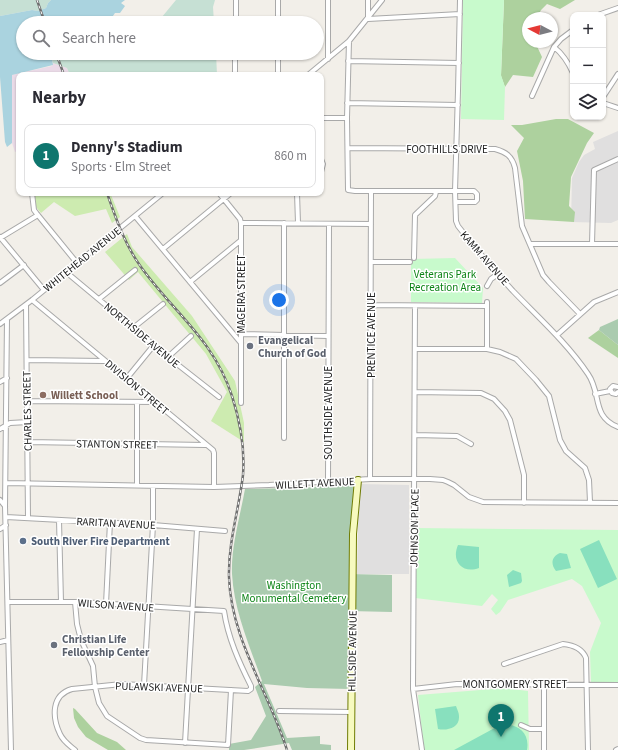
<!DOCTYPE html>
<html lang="en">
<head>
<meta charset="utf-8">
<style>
	body { margin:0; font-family:"Source Sans 3",sans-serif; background:#f2f2f3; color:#2b2b33 }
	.controls { position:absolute; right:12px; top:12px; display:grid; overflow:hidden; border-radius:8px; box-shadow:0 1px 3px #0004 }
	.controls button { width:36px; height:36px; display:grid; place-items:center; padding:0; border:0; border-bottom:1px solid #e1e1e2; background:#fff; color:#2b2b33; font:20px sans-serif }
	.compass { position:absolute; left:522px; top:12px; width:36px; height:36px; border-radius:50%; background:#fff; box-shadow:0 1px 3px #0004; rotate:277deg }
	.you { position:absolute; left:279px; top:300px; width:14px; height:14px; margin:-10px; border:3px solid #fff; border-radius:50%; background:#1a73e8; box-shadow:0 0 0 6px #1a73e833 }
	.badge { display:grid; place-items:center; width:26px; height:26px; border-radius:50%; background:#0f766e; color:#fff; font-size:13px; font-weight:700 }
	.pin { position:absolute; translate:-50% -33px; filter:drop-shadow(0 1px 2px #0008) }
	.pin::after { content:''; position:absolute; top:21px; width:14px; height:12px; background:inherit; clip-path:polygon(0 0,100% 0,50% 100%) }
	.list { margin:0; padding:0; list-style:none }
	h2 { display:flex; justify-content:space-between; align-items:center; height:52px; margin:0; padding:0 16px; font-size:17px }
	h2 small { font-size:13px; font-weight:400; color:#7c7c81 }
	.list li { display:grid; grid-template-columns:26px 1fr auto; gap:12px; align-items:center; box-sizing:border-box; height:64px; margin:0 8px 8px; padding:0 8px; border:1px solid #e1e1e2; border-radius:8px }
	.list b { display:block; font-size:15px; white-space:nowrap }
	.list p { margin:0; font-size:13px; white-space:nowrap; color:#7c7c81 }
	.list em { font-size:13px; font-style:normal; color:#7c7c81 }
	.icon { flex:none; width:22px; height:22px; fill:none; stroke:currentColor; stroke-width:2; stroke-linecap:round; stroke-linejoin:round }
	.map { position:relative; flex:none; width:618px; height:750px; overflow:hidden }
	.search { position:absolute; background:#fff; box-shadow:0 1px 3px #0004; left:16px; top:16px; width:308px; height:44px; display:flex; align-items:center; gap:10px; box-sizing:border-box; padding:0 14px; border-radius:22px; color:#7c7c81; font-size:15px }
	.panel { position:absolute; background:#fff; box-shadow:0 1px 3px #0004; left:16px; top:72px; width:308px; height:124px; border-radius:8px }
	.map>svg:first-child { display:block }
	.residential { fill:#e0dfdf }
	.industrial { fill:#ebdbe8 }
	.grass { fill:#cdebb0 }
	.forest { fill:#add19e }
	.wetland { fill:#c6e0d4 }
	.cemetery { fill:#aacbaf }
	.park { fill:#c8facc }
	.pitch { fill:#88e0be }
	.water { fill:#aad3df }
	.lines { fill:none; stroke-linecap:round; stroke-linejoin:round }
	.street-casing { stroke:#a9a9a9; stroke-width:6 }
	.secondary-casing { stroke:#707d05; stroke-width:8 }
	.street { stroke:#fff; stroke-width:4 }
	.secondary { stroke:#f7fabf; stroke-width:6 }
	.rail-casing { stroke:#707070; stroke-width:2.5 }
	.rail { stroke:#fff; stroke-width:1; stroke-dasharray:3; stroke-linecap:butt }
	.worship-dot { fill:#6b7280; stroke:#fff; stroke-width:1.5 }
	.education-dot { fill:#8d6e63; stroke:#fff; stroke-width:1.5 }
	.service-dot { fill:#5c6f8a; stroke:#fff; stroke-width:1.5 }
	.labels { text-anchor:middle; stroke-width:3; stroke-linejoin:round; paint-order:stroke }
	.street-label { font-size:11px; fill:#222; stroke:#fff }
	.park-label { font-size:11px; fill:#0c8416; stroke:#fff }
	.worship-label { font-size:11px; font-weight:bold; fill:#5b616d; stroke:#fff; text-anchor:start }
	.education-label { font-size:11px; font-weight:bold; fill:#785e54; stroke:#fff; text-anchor:start }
	.service-label { font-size:11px; font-weight:bold; fill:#4e5e75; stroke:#fff; text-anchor:start }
</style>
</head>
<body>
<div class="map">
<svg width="618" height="750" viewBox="0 0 618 750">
	<rect width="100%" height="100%" fill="#f2efe9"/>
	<!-- residential -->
	<path class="residential" d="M618,131V220L611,223L571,222L572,178L579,162L584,155L595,149L593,142Z
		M359,484L409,485V574H357Z"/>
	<!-- industrial -->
	<path class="industrial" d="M53,63L67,68L70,75H19V150L15,152L12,143L11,75L52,66Z"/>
	<!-- grass -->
	<path class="grass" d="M34,193H108L111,195L120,217L112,223L106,209L75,216L54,202L41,213L36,207Z
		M127,234L132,247L192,316L235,381L244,423V442L211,421L227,392L206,354L138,272L129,280L105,252Z"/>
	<!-- forest -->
	<path class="forest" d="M504,0H575L560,9L547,4L541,10L537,18H528V42H535L542,57L533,77L513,75L505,87L501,76Z
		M556,119H568L594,133L587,143L571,177L569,206L575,212L574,222L525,219L523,181L517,151L524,138L511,125H522Z
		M599,330L618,345V358L588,338Z
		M73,708L75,709L97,733L117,742L126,750H108L86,737L78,727L74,718Z"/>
	<!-- wetland -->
	<path class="wetland" d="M0,0H51L48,3L46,8L38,11L32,10L0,16Z
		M176,0H215L213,7L214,23H157Z
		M55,53H216L217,75H70L67,68L53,63L52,59L56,57Z"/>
	<!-- cemetery -->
	<path class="cemetery" d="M618,319V345L599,330L600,327Z
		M355,484L350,528L349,574L392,575V612L349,611V689L307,688L264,684L287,738L320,736V744L331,745V750H292L289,743L244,750H229V744L251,740L266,716L255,687L262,681C250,647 234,611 232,574C231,546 240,517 245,489L301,488Z"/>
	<!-- park -->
	<path class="park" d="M463,0H504L501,75L505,87L504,120L461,119Z
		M455,258L483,288L482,303L411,302V259Z
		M416,528L618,530V682H591L590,652L601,623L582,586L572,579L508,600L500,612L496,615L491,609L498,600L492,594L482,606L415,598Z
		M505,688L528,691L529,750H424L418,695Z"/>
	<!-- pitch -->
	<path class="pitch" d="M599,540L617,579L598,588L580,549Z
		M458,545L479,547V568C462,574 451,561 458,545Z
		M560,553L567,554L571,568L556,571C550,564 552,556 560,553Z
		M513,570L521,573L522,581L521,583L509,587L507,575Z
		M456,706C457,709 459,713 459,716C460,728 447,731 438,729L435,709Z
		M502,724C518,724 530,732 527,750H454Z"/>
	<!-- water -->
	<path class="water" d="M51,0H125L121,3L125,6L120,13H115L108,23H23V53H55L57,57L52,59L53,65L12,75V143L7,147L5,142L0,77V16L32,10L38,11L46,8L48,3Z"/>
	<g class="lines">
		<!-- street casing -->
		<g class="street-casing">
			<path id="street" d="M368,0V19L460,14
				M460,0L458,91L455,191L456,221L458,226C475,248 494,270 513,291C539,318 567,343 588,374C602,394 591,416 618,427
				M598,15L618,8
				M236,23V0
				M278,23V0
				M349,41L347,118L348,190L355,191H474L477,194V200L475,202H456
				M554,47C563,54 568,62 573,73
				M235,53V75
				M328,59V0
				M348,61L459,63
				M278,75V53
				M308,75L349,41L382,0
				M532,96L554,47L561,39L573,30
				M603,97L618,74
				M347,103L458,105
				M603,103L618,108
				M321,118H347
				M348,148L495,149C506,152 512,156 515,168L522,226L543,275L549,282L580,314
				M321,159L323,164L321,172
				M32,193L34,210L37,214L77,263
				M219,193L240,219L241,223V403
				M297,193L298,223
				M135,216L241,343
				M241,223L371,224
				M0,237L44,290
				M0,238L38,215
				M530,244H618
				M592,244L594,170L618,159
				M163,249L231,193
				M414,258L415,215L435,196L436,192
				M371,262H410
				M66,272L168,357L219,397
				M190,282L240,241
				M0,283L24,265
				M487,286L491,279L498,274
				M99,299L135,270
				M32,300L213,450L214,453V487
				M26,305L28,518
				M371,305L487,306
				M415,306L413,689L422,750
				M7,319L5,506L11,750
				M0,324L32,300L163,193
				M133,328L163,304
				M241,334L328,336
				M557,335L594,302L618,292
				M415,349H487L500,352L516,359L536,380L549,396L560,440L566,451L585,468L589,480L590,502
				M487,349V302
				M168,357L191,336
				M27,360L104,361
				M127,378L154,345
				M0,382L7,378
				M618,387L613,386L610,389L612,393L616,394L618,392
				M415,392L481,393L494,399L505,411L510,420L524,475V503
				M595,394L610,391
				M27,401L155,402
				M137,403V485
				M0,429L10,423L28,422
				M415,435L457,436L471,444
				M284,438V223
				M28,442L205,445
				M370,479L371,191
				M328,482L329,224
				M6,483L214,487L269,485L370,479H430L443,480L448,482L454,485L469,497L483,502L618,503
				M0,500L5,506
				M6,517L153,525L225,531
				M59,520L61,602
				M0,529L6,525
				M8,602H81L224,611C228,638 239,662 251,686V689L248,691L122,684L72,689C51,695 52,717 60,734C63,741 69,745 75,750
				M75,602L77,624L81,640L93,666L95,687L99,703L107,716L140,738L146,740L228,745L231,690
				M106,604L110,522
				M0,642L8,640
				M504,664L563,644C573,645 582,648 586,658L588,750
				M544,684V750
				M144,685L153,525V486
				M413,689L457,684L618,685
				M279,711L351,712
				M521,725L530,729H544
				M185,743L197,529
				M616,750L618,749"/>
		</g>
		<!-- secondary casing -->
		<g class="secondary-casing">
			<path id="secondary" d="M351,750L353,534L358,480"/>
		</g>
		<!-- street -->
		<use href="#street" class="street"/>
		<!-- secondary -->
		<use href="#secondary" class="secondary"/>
		<!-- rail casing -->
		<g class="rail-casing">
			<path id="rail" d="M37,0L45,23
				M56,53L64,75
				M107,193C116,219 125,245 141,267C174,313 214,340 232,396C240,421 245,449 243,475C239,509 228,543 229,577C231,640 269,692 287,750"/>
		</g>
		<!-- rail -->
		<use href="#rail" class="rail"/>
	</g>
	<!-- markers -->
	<g class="worship-dot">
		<circle cx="250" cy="346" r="4"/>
		<circle cx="54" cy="645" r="4"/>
	</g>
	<circle class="education-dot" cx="43" cy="395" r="4"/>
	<circle class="service-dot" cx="23" cy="541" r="4"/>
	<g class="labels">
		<!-- street labels -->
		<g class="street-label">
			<text x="447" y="153">FOOTHILLS DRIVE</text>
			<text transform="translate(485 258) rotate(49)" y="4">KAMM AVENUE</text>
			<text transform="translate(82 259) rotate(-39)" y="4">WHITEHEAD AVENUE</text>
			<text transform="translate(241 294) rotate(-90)" y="4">MAGEIRA STREET</text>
			<text transform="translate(142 335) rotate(40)" y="4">NORTHSIDE AVENUE</text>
			<text transform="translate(371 335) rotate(-90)" y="4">PRENTICE AVENUE</text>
			<text transform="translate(137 387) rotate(40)" y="4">DIVISION STREET</text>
			<text transform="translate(27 411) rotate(-91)" y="4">CHARLES STREET</text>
			<text transform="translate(328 413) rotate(-90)" y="4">SOUTHSIDE AVENUE</text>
			<text transform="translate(117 444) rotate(1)" y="4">STANTON STREET</text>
			<text transform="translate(315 483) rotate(-3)" y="4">WILLETT AVENUE</text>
			<text transform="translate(116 523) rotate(3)" y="4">RARITAN AVENUE</text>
			<text transform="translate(414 528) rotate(-89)" y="4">JOHNSON PLACE</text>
			<text transform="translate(116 605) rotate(4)" y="4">WILSON AVENUE</text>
			<text transform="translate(352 651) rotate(-89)" y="4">HILLSIDE AVENUE</text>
			<text x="515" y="688">MONTGOMERY STREET</text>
			<text transform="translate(159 687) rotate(2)" y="4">PULAWSKI AVENUE</text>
		</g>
		<!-- park labels -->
		<g class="park-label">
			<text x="445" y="278">Veterans Park<tspan x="445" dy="13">Recreation Area</tspan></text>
			<text x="294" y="589">Washington<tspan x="294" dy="13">Monumental Cemetery</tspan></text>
		</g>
		<!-- worship labels -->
		<g class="worship-label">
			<text x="258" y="344">Evangelical<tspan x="258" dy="13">Church of God</tspan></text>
			<text x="62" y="643">Christian Life<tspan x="62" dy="13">Fellowship Center</tspan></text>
		</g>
		<!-- education labels -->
		<g class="education-label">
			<text x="51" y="399">Willett School</text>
		</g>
		<!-- service labels -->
		<g class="service-label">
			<text x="31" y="545">South River Fire Department</text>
		</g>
	</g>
</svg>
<div class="controls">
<button>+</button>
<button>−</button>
<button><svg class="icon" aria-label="layers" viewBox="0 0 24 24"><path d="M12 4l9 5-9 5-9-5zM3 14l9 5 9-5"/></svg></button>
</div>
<svg class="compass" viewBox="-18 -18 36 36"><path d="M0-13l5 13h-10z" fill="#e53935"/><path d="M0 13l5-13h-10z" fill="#7c7c81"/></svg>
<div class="you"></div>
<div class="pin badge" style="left:501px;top:737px">1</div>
<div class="search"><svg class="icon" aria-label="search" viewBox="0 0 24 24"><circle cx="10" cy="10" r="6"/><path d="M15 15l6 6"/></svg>Search here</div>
<section class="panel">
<h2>Nearby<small></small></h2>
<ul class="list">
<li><span class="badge">1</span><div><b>Denny's Stadium</b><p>Sports · Elm Street</p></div><em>860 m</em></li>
</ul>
</section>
</div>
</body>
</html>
